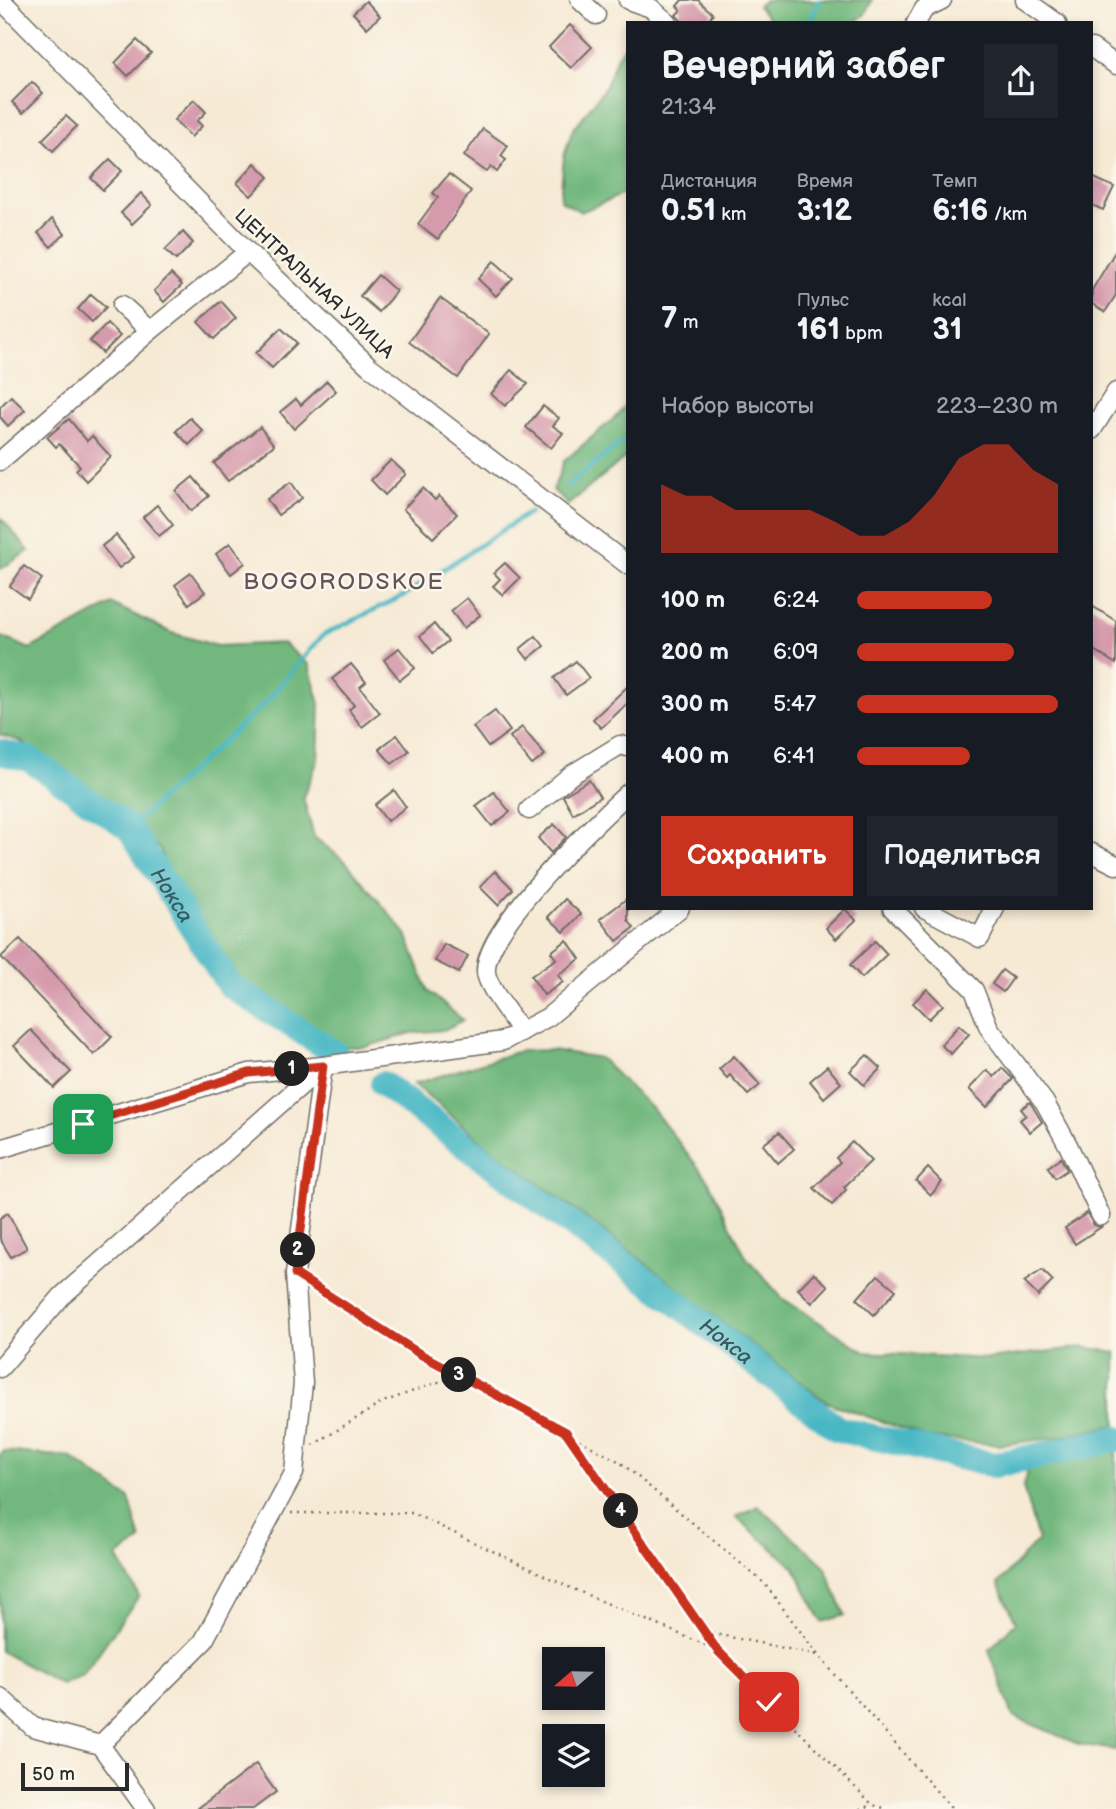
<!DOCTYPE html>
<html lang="ru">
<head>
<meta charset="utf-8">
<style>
	body { margin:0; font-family:"Balsamiq Sans",sans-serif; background:#20242c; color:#f1f3f6; height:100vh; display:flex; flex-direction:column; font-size:26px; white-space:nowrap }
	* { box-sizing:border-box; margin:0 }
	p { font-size:23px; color:#9ea1a6 }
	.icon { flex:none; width:38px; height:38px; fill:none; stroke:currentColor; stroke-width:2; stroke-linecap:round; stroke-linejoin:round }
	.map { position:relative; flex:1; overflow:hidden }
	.panel { position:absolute; left:626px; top:21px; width:467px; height:889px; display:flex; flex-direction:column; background:#171b24; border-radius:0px; box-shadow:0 4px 10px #0003 }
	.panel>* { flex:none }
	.needle { width:46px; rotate:250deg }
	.controls { position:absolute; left:542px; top:1647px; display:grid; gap:14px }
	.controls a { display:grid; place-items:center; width:63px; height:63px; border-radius:0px; background:#171b24; box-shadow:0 4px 10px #0003; font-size:35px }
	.scale { position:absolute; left:21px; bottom:18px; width:108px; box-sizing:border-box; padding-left:7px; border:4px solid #2b2b2b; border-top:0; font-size:19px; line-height:24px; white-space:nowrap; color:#2b2b2b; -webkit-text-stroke:5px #fbf7ec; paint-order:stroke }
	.pin { position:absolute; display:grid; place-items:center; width:60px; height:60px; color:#fff; margin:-30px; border-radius:14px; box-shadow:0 4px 10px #0006 }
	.km { position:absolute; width:35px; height:35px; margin:-18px; border-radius:50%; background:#222; color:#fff; font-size:19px; line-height:35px; text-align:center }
	.round { display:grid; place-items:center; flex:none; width:74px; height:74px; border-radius:0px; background:#20242c }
	.summary { display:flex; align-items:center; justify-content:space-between; height:119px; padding:0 35px }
	h1 { font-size:38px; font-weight:700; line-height:52px }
	.metrics { display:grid; grid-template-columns:repeat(3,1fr); gap:10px; height:119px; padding:7px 35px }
	.metrics div { display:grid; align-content:center }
	.metrics b { font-size:30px; font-weight:700 }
	.metrics small { font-size:19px; font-weight:400 }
	.metrics p { font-size:19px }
	.chart { height:196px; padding:14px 35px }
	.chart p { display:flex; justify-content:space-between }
	.chart svg { width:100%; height:126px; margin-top:7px; fill:#c8321e; opacity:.7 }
	.cta { display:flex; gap:14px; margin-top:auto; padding:14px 35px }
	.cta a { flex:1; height:80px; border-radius:0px; background:#c8321e; color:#fff; font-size:28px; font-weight:700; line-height:80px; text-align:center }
	.cta a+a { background:#20242c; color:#f1f3f6 }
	ul { padding:0 35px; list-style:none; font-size:23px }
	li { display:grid; grid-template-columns:112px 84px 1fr; align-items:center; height:52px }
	li i { height:18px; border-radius:9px; background:#c8321e }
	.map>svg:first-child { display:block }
</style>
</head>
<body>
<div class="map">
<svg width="1116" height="1809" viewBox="0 0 1116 1809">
	<rect width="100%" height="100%" fill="#fbf7ec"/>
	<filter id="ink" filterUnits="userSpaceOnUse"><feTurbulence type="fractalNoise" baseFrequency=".0143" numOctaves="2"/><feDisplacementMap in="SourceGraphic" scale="14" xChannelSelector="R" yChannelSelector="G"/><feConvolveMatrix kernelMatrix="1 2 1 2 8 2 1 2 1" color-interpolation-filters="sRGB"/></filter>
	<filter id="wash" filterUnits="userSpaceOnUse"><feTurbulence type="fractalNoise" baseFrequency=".00686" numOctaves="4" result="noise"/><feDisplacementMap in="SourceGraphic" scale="28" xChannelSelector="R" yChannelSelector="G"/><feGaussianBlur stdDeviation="1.57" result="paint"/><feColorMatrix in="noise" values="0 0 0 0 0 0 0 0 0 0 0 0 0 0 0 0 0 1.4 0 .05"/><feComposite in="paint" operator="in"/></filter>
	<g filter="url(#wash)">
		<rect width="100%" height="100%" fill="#f6ead5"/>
		<g fill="#72b87e" stroke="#4e7254" stroke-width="2">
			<path d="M765 0H872L865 14 854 23H773L758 6Z"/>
			<path d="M628 43V192L581 212 560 200 564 156 572 131 606 86 617 56Z"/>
			<path d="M628 401V455L568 505 553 490 564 461 619 414Z"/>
			<path d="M0 517 29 551 0 569Z"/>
			<path d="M112 604 172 633 218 646 283 643 309 665 320 704 318 760 303 797 314 837 346 862 387 911 406 934 428 991 463 1020 444 1030 411 1033 365 1047H344L241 980 168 874 160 849 20 741 0 735V636L30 649Z"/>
			<path d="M552 1050 600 1058 654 1111 708 1180 746 1257 782 1298 865 1352 988 1359 1084 1347 1116 1352V1425L1067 1436 999 1445 926 1437 826 1402 597 1226 486 1145 414 1084 520 1051Z"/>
			<path d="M1116 1439V1750L1078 1744 1013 1716 989 1650 1016 1622 998 1584 1038 1540 1023 1487 1028 1470Z"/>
			<path d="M3 1451 70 1457 129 1498 141 1540 117 1557 139 1596 83 1675 61 1684 0 1651V1455Z"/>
			<path d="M758 1506 824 1565 845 1615 822 1622 794 1567 736 1517Z"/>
		</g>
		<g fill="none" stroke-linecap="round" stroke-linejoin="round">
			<g stroke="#4ab8c5" stroke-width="4.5">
				<path d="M809 23 819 0"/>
				<path d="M567 486 628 437"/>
				<path d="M129 828 263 705 323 635 403 596 530 512"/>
			</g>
			<g stroke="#4ab8c5" stroke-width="26">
				<path id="s1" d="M0 752 29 759 129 828 229 985 335 1053"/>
				<path id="s2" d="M383 1084 681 1306 838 1429 994 1465 1116 1439"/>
			</g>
		</g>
		<g id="blocks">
			<g fill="#d59aac">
				<path d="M682 0H698L713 14 706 23H683L676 15 681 10 677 6Z"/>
				<path d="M366 1 380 16 367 28 353 13Z"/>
				<path d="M570 25 592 47 571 68 549 47Z"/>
				<path d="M137 40 151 53 128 76 115 63Z"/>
				<path d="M32 82 43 93 23 113 12 102Z"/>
				<path d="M194 100 206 112 197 121 202 126 191 137 174 120Z"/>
				<path d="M66 116 77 126 53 151 42 140Z"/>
				<path d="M483 129 508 146 501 156 506 160 497 172 491 167 487 172 464 156Z"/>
				<path d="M110 159 122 171 103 190 91 178Z"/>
				<path d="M255 163 269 177 251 196 237 183Z"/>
				<path d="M449 174 471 191 438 239 418 224 438 197 433 193Z"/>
				<path d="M1092 177 1114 187 1103 210 1092 205Z"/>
				<path d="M141 193 152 205 132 224 121 213Z"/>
				<path d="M52 219 65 234 51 247 38 233Z"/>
				<path d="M183 232 193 243 176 260 165 250Z"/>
				<path d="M1116 250V295L1105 312 1092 304V290Z"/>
				<path d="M494 261 513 278 496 296 478 279Z"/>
				<path d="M171 274 182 285 164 302 154 291Z"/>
				<path d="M378 275 396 291 379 312 360 296Z"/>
				<path d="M91 294 106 307 92 322 78 309Z"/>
				<path d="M440 298 489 334 458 378 409 342Z"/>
				<path d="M221 301 236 318 214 339 198 322Z"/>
				<path d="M107 323 120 336 103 353 90 341Z"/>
				<path d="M281 328 297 343 272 368 256 353Z"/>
				<path d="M511 370 528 384 505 406 491 394Z"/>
				<path d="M327 381 336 391 294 429 280 412 296 399 301 405Z"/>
				<path d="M11 396 25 410 8 426 0 417V407Z"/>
				<path d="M543 406 559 418 553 426 563 433 551 448 526 427Z"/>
				<path d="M190 418 203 431 189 445 176 431Z"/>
				<path d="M69 419 87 441 92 436 111 457 86 481 76 470 80 466 59 444 56 447 47 437Z"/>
				<path d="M260 427 274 445 228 481 214 463Z"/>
				<path d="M391 460 406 474 385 495 371 480Z"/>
				<path d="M193 477 209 496 191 511 176 491Z"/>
				<path d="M291 482 302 498 278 515 267 499Z"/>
				<path d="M423 488 435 500 439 496 457 514 433 538 403 509Z"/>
				<path d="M157 505 173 525 159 536 143 517Z"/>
				<path d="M116 535 134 557 119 568 102 546Z"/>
				<path d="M230 543 245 563 231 574 216 554Z"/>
				<path d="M505 563 520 578 503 595 493 586 500 579 494 573Z"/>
				<path d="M24 566 42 579 28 599 10 586Z"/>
				<path d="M191 573 205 592 189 604 175 585Z"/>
				<path d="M467 598 480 615 464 628 451 611Z"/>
				<path d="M1092 606 1116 621V664L1092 649Z"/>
				<path d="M434 624 448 641 433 653 420 636Z"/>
				<path d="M536 636 544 646 528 659 520 649Z"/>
				<path d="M399 648 415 668 400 680 384 660Z"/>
				<path d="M576 661 589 678 566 695 554 678Z"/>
				<path d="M351 664 366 682 360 687 380 713 362 727 349 710 354 705 332 679Z"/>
				<path d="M628 686V703L601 728 593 719Z"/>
				<path d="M495 711 510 731 488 747 473 727Z"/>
				<path d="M522 727 545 755 532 765 510 737Z"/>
				<path d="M397 735 409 751 392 764 379 749Z"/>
				<path d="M589 780 600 797 573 814 563 796Z"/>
				<path d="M394 790 406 807 387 821 375 805Z"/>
				<path d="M494 792 510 812 492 826 476 806Z"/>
				<path d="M554 824 566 837 551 853 538 838Z"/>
				<path d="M495 871 513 889 498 905 480 887Z"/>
				<path d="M628 898V920L634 928 617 941 600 919Z"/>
				<path d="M565 899 581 914 564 932 548 917Z"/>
				<path d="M845 909 856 920 836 939 826 928Z"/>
				<path d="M20 939 112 1037 94 1055 1 957Z"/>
				<path d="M567 940 580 959 558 975 563 982 544 995 531 976 556 959 551 952Z"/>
				<path d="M875 941 887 954 862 978 850 965Z"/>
				<path d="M444 944 468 956 459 973 435 961Z"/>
				<path d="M1002 970 1013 978 1003 992 992 984Z"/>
				<path d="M927 989 943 1005 929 1019 913 1003Z"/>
				<path d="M959 1025 969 1034 951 1054 941 1045Z"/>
				<path d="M31 1030 71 1072 54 1088 14 1046Z"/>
				<path d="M867 1055 881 1068 864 1085 850 1071Z"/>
				<path d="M734 1056 760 1085 748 1095 730 1075 727 1078 719 1069Z"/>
				<path d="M827 1066 841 1083 824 1098 810 1081Z"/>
				<path d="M1002 1068 1013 1079 987 1107 969 1089 987 1070 994 1077Z"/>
				<path d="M1030 1102 1042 1122 1030 1132 1020 1120 1026 1115 1021 1109Z"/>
				<path d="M779 1132 794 1149 778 1163 763 1145Z"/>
				<path d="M852 1142 871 1161 844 1187 846 1190 832 1205 814 1188 840 1162 836 1158Z"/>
				<path d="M1061 1158 1067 1170 1055 1178 1048 1167Z"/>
				<path d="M928 1168 942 1182 931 1195 916 1181Z"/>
				<path d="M8 1213 27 1248 11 1257 0 1239V1218Z"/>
				<path d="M1087 1213 1094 1225 1101 1227 1075 1244 1065 1228Z"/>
				<path d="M1042 1270 1053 1281 1038 1296 1024 1282Z"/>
				<path d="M814 1273 828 1286 812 1303 798 1289Z"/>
				<path d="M878 1275 896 1290 874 1315 857 1299Z"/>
				<path d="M256 1764 276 1792 253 1809H197Z"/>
			</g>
		</g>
	</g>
	<g filter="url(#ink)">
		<use href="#blocks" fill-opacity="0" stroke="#726e66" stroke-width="2"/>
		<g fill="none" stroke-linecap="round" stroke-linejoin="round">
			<g stroke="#726e66" stroke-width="21">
				<g id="minor">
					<path d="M1 0 248 252 369 366 628 565"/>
					<path d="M580 0 596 15"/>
					<path d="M628 0 651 8 668 23"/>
					<path d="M1025 0 1057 23"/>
					<path d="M916 23 924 9 942 0"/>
					<path d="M1092 48 1116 65"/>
					<path d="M122 305 150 331"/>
					<path d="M1092 430 1116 392"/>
					<path d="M0 461 150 331 248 252"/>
					<path d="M529 810 571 775 620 745 628 747"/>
					<path d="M1092 853 1116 865"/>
					<path d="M892 908 974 990 989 1028 1045 1103 1068 1145 1101 1216"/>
					<path d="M924 908 980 938 995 908"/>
					<path d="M521 1032C511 1015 493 995 487 977 473 937 599 820 628 793"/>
					<path d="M0 1149 249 1073 323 1066 295 1274 303 1383 294 1473 203 1642 100 1745"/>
					<path d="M0 1368 62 1296 323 1066 503 1041 548 1017 680 908"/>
					<path d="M0 1697 33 1727 100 1745 146 1809"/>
				</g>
			</g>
			<g stroke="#726e66" stroke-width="2.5" stroke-dasharray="2 5" stroke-linecap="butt">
				<path d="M313 1285 420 1354 620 1462 764 1583 818 1655 952 1809"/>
				<path d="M568 1435 717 1650 873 1805 888 1809"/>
				<path d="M313 1445 383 1402 458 1375"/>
				<path d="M291 1513H412L571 1588 717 1650"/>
				<path d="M705 1632 818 1655"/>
				<path d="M860 1809 873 1805"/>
			</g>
			<use href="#minor" stroke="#fff" stroke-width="18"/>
		</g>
	</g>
	<g fill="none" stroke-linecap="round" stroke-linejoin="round" filter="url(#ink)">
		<g stroke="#fff" stroke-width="14">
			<path id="route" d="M83 1124 249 1073 323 1066 295 1274 420 1354 566 1432 717 1650 769 1702"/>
		</g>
		<use href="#route" stroke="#c8321e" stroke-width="9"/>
	</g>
	<g text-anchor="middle" stroke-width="5" stroke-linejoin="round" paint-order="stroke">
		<g font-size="19" fill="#2b2b2b" stroke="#fbf7ec">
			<text transform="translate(315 283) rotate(43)" y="7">ЦЕНТРАЛЬНАЯ УЛИЦА</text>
		</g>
		<g font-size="21" font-style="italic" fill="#365c61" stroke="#fbf7ec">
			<text dy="7" stroke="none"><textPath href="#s1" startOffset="231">Нокса</textPath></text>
			<text dy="7" stroke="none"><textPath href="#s2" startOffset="429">Нокса</textPath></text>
		</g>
		<g font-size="23" letter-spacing="2" fill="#665258" stroke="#fbf7ec">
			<text x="344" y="589">BOGORODSKOE</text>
		</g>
	</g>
</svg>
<div class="controls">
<a><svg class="needle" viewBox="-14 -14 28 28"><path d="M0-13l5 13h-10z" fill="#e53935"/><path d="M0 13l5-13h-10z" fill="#9ea1a6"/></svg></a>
<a><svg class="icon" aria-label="layers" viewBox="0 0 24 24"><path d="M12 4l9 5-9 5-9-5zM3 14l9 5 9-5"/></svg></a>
</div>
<div class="scale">50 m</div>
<div class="pin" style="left:83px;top:1124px;background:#1e9e55"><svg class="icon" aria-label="arrive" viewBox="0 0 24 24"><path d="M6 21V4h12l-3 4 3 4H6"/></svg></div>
<div class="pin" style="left:769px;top:1702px;background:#d93025"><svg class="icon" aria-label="check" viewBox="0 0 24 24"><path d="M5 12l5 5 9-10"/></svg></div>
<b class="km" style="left:292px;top:1069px">1</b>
<b class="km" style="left:298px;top:1250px">2</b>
<b class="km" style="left:459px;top:1375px">3</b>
<b class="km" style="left:621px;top:1511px">4</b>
<section class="panel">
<div class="summary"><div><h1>Вечерний забег</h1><p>21:34</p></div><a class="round"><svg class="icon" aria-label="share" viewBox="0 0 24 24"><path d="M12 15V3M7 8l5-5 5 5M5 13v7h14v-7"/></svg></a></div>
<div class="metrics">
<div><p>Дистанция</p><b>0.51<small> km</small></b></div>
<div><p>Время</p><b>3:12</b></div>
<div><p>Темп</p><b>6:16<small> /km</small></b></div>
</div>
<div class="metrics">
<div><b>7<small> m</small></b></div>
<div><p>Пульс</p><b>161<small> bpm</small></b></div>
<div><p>kcal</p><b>31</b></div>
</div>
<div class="chart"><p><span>Набор высоты</span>223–230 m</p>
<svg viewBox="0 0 160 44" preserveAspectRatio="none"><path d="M0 44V20L10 24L20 24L30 29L40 29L50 29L60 29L70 33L80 38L90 38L100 33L110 24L120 11L130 6L140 6L150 15L160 20V44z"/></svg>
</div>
<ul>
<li><b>100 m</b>6:24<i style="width:67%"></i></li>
<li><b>200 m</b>6:09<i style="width:78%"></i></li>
<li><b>300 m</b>5:47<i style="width:100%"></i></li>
<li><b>400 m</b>6:41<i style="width:56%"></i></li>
</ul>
<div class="cta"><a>Сохранить</a><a>Поделиться</a></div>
</section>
</div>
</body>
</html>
